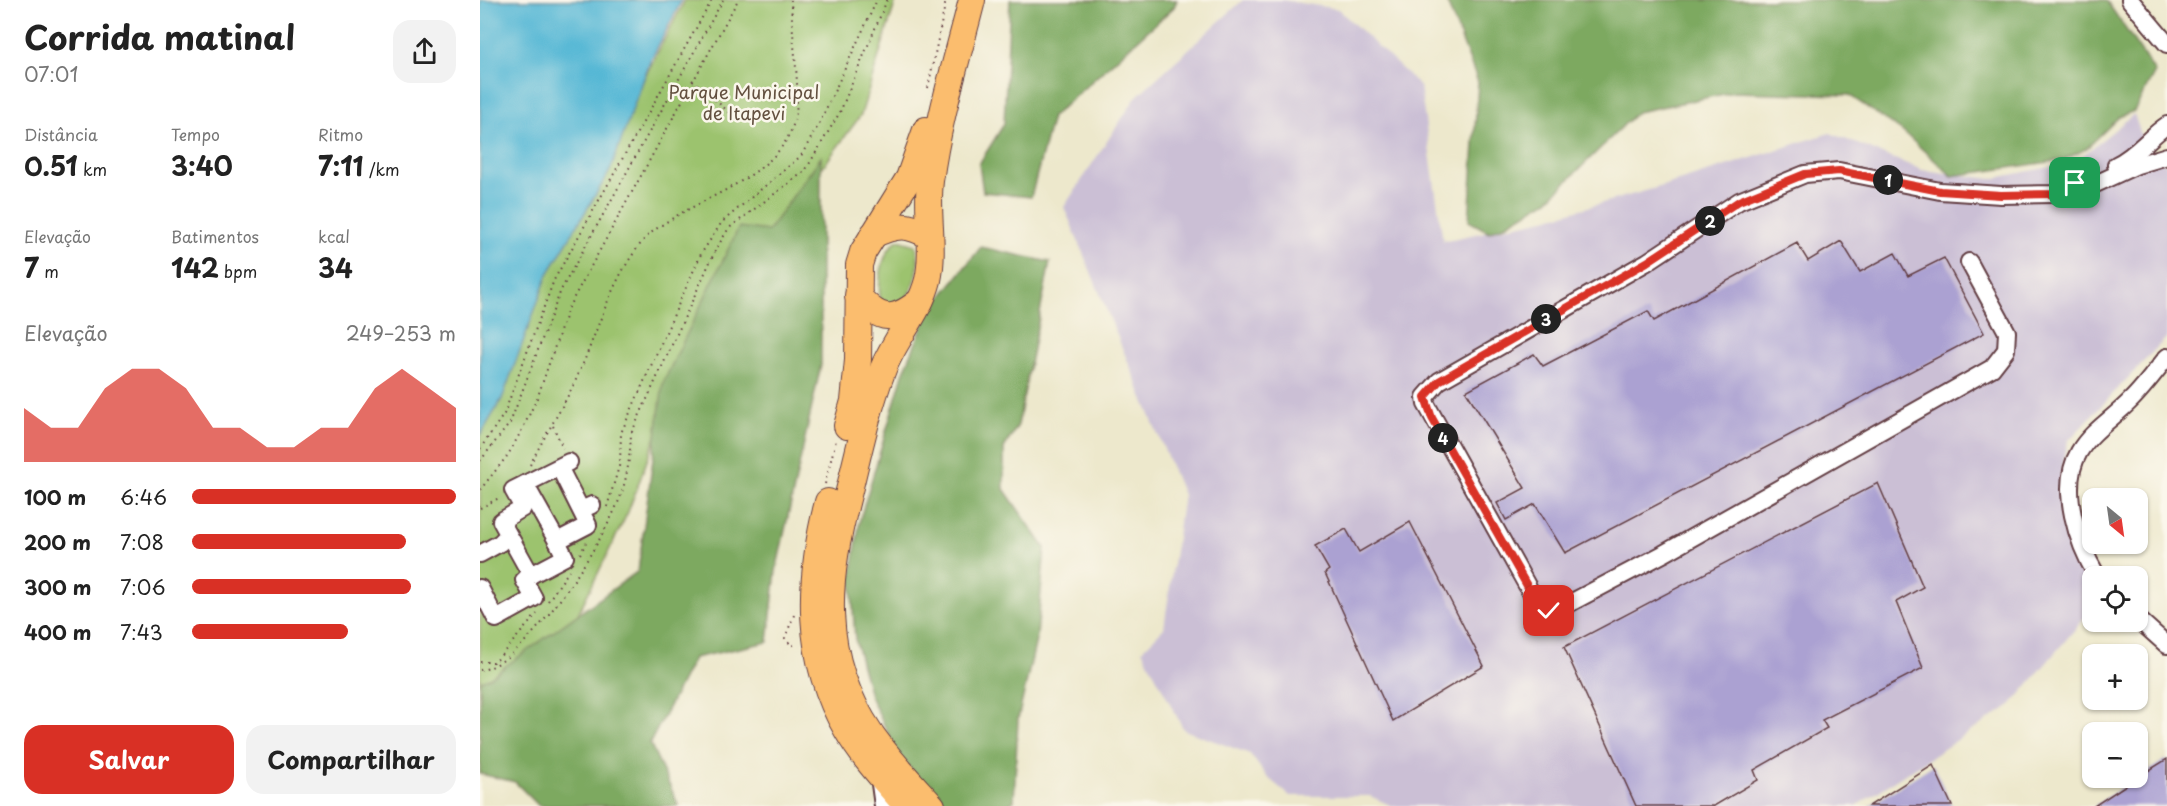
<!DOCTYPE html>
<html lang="pt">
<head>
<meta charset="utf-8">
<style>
	body { margin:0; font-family:"Playpen Sans",sans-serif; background:#f2f2f2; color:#222; height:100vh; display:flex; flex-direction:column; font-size:22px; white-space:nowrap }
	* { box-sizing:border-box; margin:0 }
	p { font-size:20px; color:#767676 }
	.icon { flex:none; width:33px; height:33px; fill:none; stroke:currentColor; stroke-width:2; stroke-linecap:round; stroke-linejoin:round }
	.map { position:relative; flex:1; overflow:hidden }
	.side { display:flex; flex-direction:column; background:#fff; width:480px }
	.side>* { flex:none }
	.needle { width:39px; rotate:151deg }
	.buttons { position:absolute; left:1602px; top:488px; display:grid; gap:12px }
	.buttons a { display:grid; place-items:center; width:66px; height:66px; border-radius:12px; background:#fff; box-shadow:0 2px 4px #0004; font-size:30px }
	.pin { position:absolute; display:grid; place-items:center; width:51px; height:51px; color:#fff; margin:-26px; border-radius:12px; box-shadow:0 3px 9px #0006 }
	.km { position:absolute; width:30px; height:30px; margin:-15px; border-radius:50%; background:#222; color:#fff; font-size:16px; line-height:30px; text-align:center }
	.round { display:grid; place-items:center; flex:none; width:63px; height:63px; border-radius:18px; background:#f2f2f2 }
	.summary { display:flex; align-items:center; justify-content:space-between; height:102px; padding:0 24px }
	h1 { font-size:33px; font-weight:700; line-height:45px }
	.figures { display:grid; grid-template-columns:repeat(3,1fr); gap:9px; height:102px; padding:6px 24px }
	.figures div { display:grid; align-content:center }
	.figures b { font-size:26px; font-weight:700 }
	.figures small { font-size:16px; font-weight:400 }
	.figures p { font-size:16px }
	.chart { height:168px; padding:12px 24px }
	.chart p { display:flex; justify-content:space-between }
	.chart svg { width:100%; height:108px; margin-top:6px; fill:#d93025; opacity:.7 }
	.button { display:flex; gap:12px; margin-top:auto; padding:12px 24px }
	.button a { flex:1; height:69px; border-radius:18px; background:#d93025; color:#fff; font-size:24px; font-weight:700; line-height:69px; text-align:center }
	.button a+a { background:#f2f2f2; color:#222 }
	ul { padding:0 24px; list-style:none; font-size:20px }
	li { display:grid; grid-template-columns:96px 72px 1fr; align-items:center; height:45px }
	li i { height:15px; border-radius:8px; background:#d93025 }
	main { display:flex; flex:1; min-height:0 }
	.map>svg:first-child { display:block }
</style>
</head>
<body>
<main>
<section class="side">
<div class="summary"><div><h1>Corrida matinal</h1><p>07:01</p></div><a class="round"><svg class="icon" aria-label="share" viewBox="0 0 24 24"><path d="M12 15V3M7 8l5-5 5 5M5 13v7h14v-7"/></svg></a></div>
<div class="figures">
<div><p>Distância</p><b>0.51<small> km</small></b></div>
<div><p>Tempo</p><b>3:40</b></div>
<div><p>Ritmo</p><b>7:11<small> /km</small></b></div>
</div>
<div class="figures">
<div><p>Elevação</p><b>7<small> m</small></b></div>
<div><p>Batimentos</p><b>142<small> bpm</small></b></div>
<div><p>kcal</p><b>34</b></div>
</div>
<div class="chart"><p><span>Elevação</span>249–253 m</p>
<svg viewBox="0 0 160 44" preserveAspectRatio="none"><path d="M0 44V22L10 30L20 30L30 14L40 6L50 6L60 14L70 30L80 30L90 38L100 38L110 30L120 30L130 14L140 6L150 14L160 22V44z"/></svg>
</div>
<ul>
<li><b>100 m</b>6:46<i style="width:100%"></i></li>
<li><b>200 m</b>7:08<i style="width:81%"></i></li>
<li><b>300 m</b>7:06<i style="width:83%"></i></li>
<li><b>400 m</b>7:43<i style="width:59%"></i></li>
</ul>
<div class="button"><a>Salvar</a><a>Compartilhar</a></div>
</section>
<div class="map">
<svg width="1687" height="806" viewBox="0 0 1687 806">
	<rect width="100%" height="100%" fill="#fbf7ec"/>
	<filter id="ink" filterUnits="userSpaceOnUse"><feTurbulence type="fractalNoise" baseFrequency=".0167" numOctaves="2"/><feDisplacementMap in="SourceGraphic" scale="12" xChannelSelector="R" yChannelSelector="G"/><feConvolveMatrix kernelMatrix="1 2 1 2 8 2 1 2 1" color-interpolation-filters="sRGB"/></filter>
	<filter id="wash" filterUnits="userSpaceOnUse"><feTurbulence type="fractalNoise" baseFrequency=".008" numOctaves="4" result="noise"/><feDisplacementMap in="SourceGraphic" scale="24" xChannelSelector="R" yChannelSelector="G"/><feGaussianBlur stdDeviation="1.35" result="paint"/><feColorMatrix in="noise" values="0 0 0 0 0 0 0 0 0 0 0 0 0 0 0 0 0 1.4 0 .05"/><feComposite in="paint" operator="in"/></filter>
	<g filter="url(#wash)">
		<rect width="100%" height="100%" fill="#ede8cc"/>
		<path fill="#cbbfd5" d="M763 0H803L858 9 940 86 963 241 1065 219 1176 188 1350 133 1442 170 1511 179 1595 162 1654 114 1667 152 1687 165V337L1588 441 1581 473 1580 506 1612 602V609L1531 705 1376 806H912L890 796H810L787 777 770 754 704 730 662 650 684 628 703 495 584 207 656 97Z"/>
		<g fill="#9cc36e" stroke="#73714c" stroke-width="1.5">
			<path d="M205 0H416L381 115 208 350 148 512 65 681 0 694V419L27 340Z"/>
			<path d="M418 240 436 245C442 268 435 291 418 307L402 305C396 287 401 251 418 240Z"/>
		</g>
		<g fill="#7da961" stroke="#646446" stroke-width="1.5">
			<path d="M530 0H697L694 7 572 117 551 197 503 192 499 164 524 124Z"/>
			<path d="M966 0H1626L1675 72 1654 111 1639 117 1606 149 1583 160 1472 176 1423 132 1369 95 1254 92 1157 112 1068 200 1022 227 1009 232 989 221 998 82Z"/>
			<path d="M341 157V365L296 571 288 642 214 658 170 743 199 806H59L35 782 0 774V681L9 678 158 571 183 383 259 227 288 231Z"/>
			<path d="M501 247 570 262 538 425 524 448V489L565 548 557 636 538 719 534 801 526 806H460L418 754 390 696 375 639 371 578 380 519 423 374 448 313Z"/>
		</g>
		<path fill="#57b8d5" stroke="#506c80" stroke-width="1.5" d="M0 0H202L170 62 130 171 68 274 22 399 0 436Z"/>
		<g id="blocks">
			<g fill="#aba1d2">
				<path d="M1361 241 1380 272 1415 253 1428 276 1464 258 1504 333 1085 553 1055 504 1026 520 1017 503 1045 488 986 391 1054 354 1063 366 1168 311 1174 321 1317 243 1328 261Z"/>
				<path d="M1398 483 1443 587 1416 602 1443 668 1342 720 1347 728 1274 770 1278 780 1234 806H1156L1084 647Z"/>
				<path d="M930 522 1004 666 913 721 845 573 849 570 835 546 866 529 879 552Z"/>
				<path d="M1687 759V806H1614L1655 779Z"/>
				<path d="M1453 765 1472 806H1389Z"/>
			</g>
		</g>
	</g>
	<g filter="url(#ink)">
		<use href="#blocks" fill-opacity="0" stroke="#623d43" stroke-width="1.5"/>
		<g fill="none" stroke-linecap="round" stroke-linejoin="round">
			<g stroke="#623d43" stroke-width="20">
				<g id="minor">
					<path d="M1650 0 1687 44"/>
					<path d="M1636 165C1657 155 1669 137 1687 125"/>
					<path d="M1489 262 1527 332 1526 350 1512 368 1183 554 1077 610 1069 611 1054 598 946 404 945 397 959 381 1167 262 1259 201 1325 174 1359 171 1460 191 1521 195 1573 194 1609 187 1657 165 1687 156"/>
					<path d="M89 462 33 490 43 508 21 521 51 575 85 557 77 541 108 525 79 467 101 510 112 505"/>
					<path d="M45 484 77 541"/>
					<path d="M0 554 20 543 28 535"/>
					<path d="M1617 576C1598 544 1578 488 1599 452 1611 431 1635 417 1651 400 1664 387 1675 372 1687 357"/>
					<path d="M0 588 16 619 54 598 44 580 51 575"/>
					<path d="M1658 619 1687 645"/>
					<path d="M399 777 403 806"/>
				</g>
			</g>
			<g stroke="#623d43" stroke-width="28">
				<g id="highway">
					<path d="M393 235C416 224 427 223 450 236"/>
					<path d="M378 296C400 322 414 322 440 301"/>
					<path d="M367 426 374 401 378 360 379 265 383 252 429 178 446 130"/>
					<path d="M348 502C328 580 325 658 367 730 383 758 406 782 427 806"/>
					<path d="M452 806C431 783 409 760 391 734 337 654 346 579 369 491 379 450 388 408 403 369 415 338 440 312 448 280 455 248 446 214 450 181 458 120 477 60 492 0"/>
				</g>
			</g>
			<g stroke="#623d43" stroke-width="2" stroke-dasharray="1.5 4.5" stroke-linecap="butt">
				<path d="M212 80 256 118"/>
				<path d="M448 88 466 0"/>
				<path d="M73 426 83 448"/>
				<path d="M0 449 24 414 74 280 232 0"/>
				<path d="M0 461 30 423 81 290 243 0"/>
				<path d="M50 465C65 434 85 405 99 373 119 328 130 282 162 242 174 226 211 208 230 198 344 142 315 108 311 0"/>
				<path d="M345 484 356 440"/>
				<path d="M0 490 28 455 44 426 58 396 88 308 258 0"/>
				<path d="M127 507 140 463 141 433 221 254 242 222 321 156 339 124 397 0"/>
				<path d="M0 508 21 497"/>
				<path d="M100 554 106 543"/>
				<path d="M68 601 89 571"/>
				<path d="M314 615 305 638 312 646 317 642"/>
				<path d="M0 662H15L57 614"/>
				<path d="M0 670C45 667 129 534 142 492 148 473 150 454 151 434L236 249 249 228 325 171 360 112 407 0"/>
			</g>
			<use href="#minor" stroke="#fff" stroke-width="16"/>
			<use href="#highway" stroke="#fbbd6e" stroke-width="26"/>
		</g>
	</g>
	<g fill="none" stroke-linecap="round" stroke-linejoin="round" filter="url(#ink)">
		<g stroke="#fff" stroke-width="12">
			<path id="route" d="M1069 611 1054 598 952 418 945 397 959 381 1167 262 1259 201 1325 174 1359 171 1460 191 1521 195 1573 194 1595 183"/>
		</g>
		<use href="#route" stroke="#d93025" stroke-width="8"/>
	</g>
	<g text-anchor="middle" stroke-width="5" stroke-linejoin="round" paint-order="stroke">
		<g font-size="18" fill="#63503f" stroke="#fbf7ec">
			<text x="264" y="99">Parque Municipal<tspan x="264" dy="21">de Itapevi</tspan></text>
		</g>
	</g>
</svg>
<div class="buttons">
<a><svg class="needle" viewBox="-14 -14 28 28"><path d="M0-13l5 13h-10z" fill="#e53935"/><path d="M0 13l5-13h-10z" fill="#767676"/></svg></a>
<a><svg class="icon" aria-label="locate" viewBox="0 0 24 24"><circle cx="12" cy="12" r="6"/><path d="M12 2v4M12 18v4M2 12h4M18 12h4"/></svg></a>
<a>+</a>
<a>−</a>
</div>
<div class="pin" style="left:1595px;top:183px;background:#1e9e55"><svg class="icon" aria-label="arrive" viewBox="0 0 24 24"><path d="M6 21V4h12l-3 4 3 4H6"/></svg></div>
<div class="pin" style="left:1069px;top:611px;background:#d93025"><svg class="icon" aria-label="check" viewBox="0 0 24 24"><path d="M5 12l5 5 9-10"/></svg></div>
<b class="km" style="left:1408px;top:180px">1</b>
<b class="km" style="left:1230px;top:221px">2</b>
<b class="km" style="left:1066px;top:319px">3</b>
<b class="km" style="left:963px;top:438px">4</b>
</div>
</main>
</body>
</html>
